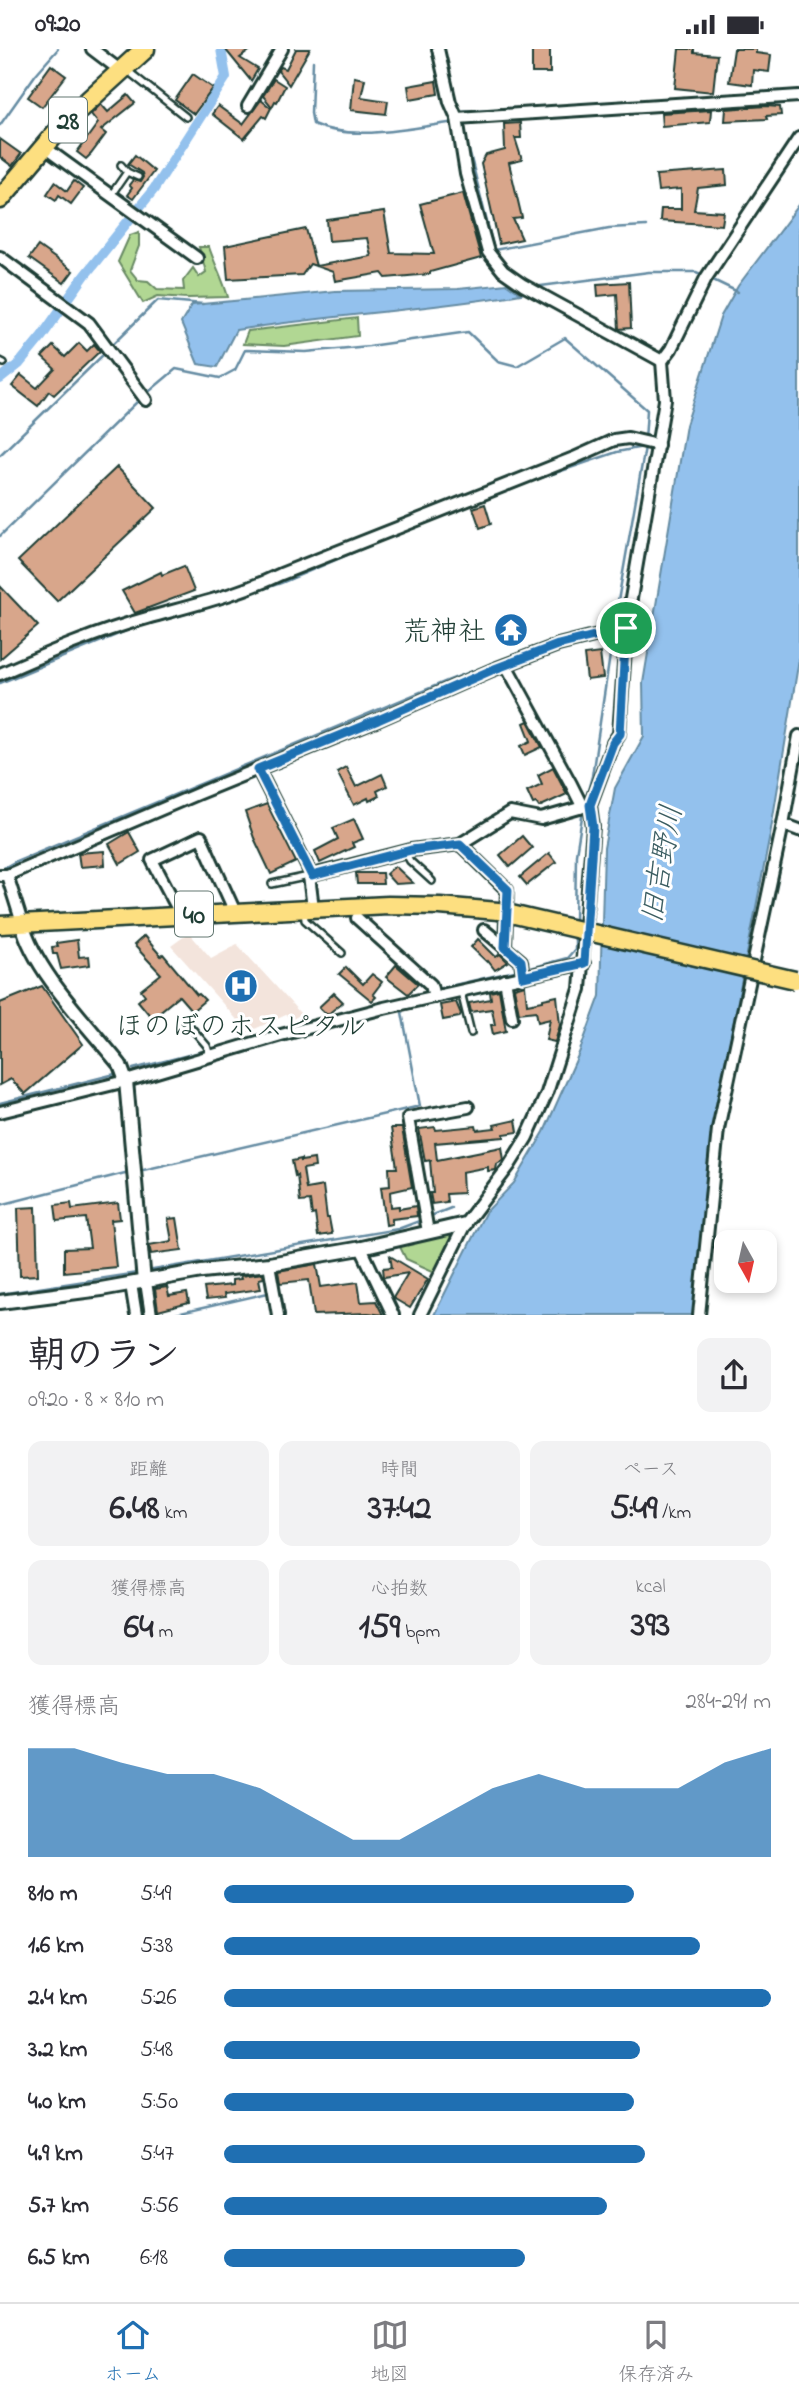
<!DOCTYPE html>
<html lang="ja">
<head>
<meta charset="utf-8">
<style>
	body { margin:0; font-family:"Indie Flower","Klee One",sans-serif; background:#f2f2f3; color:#2b2b33; height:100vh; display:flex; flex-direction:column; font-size:26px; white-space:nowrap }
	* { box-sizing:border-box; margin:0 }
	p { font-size:23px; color:#7c7c81 }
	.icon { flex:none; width:38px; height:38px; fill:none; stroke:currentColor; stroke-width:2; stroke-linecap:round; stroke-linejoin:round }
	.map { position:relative; height:1266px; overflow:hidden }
	.sheet { display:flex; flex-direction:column; background:#fff; flex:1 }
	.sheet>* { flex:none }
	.needle { width:46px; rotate:172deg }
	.buttons { position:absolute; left:714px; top:1181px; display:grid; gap:14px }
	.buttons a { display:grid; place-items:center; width:63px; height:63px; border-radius:14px; background:#fff; box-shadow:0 4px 10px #0003; font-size:35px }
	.pin { position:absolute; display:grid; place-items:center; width:60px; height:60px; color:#fff; margin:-30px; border:4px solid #fff; border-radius:50%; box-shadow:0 2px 7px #0007 }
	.round { display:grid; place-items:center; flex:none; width:74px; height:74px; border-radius:14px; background:#f2f2f3 }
	.overview { display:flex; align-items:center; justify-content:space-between; height:119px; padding:0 28px }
	h1 { font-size:38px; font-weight:700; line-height:52px }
	.metrics { display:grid; grid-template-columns:repeat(3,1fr); gap:10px; height:119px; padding:7px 28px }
	.metrics div { display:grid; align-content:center; border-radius:14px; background:#f2f2f3; text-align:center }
	.metrics b { font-size:35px; font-weight:700 }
	.metrics small { font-size:19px; font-weight:400 }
	.metrics p { font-size:19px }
	.chart { height:196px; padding:14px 28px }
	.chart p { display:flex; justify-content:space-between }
	.chart svg { width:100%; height:126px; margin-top:7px; fill:#1f6fb2; opacity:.7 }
	ul { padding:0 28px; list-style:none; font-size:23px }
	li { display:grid; grid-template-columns:112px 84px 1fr; align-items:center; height:52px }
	li i { height:18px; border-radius:9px; background:#1f6fb2 }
	.status { display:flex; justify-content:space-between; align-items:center; height:49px; padding:0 35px; background:#fff; direction:ltr }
	.status svg { height:19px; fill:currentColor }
	.tabs { display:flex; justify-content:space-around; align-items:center; height:98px; border-top:2px solid #e1e1e2; background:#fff; font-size:19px; color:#7c7c81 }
	.tabs a { display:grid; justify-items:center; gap:4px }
	.tabs .on { color:#1f6fb2 }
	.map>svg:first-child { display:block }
</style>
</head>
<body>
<div class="status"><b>09:20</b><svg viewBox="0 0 49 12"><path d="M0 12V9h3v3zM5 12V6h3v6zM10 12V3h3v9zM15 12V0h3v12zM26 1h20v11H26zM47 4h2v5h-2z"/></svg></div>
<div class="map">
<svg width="799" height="1266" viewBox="0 0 799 1266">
	<rect width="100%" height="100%" fill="#fff"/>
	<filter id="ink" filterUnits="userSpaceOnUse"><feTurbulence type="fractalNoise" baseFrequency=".0143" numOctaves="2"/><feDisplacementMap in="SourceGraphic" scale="14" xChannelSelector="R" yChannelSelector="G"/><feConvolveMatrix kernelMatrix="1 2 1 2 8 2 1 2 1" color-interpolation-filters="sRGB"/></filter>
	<g filter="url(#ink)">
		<path fill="#f3e4dc" d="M189 884 211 909 237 895 301 965 291 971 286 966 248 983 171 897Z"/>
		<g fill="#b1d793" stroke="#688a64" stroke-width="2">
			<path d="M139 183V197L130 221 138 231 148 232 157 240 184 241 183 232 193 219 199 228 206 223 199 198H209C215 216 223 230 228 248L188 249 158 247 143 254 118 213 130 186Z"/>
			<path d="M357 269 358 287 284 297 243 295 248 282Z"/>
			<path d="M453 1183 455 1185 437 1224 406 1210 399 1196Z"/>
		</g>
		<g fill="#93c1ed" stroke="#658ca3" stroke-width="2">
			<path d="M799 156V610L770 786 709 1101 693 1266H434L485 1164 514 1134 544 1083 579 1004 600 947 604 799 615 739 644 687 643 634 686 376 721 267 738 237Z"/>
			<path d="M507 235 521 245C426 261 331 266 236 281L217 318 198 315 181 274 192 256 335 242 458 240Z"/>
		</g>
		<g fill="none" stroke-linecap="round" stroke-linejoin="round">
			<g stroke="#658ca3" stroke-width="2.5">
				<path d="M313 12 311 64 313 75C352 93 413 79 455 73"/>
				<path d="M447 17 457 58"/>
				<path d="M458 62 555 57"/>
				<path d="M0 76 36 25 58 0"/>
				<path d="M465 85 494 201 609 179 646 177"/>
				<path d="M709 229 738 243"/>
				<path d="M533 238 649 223H696L703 226"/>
				<path d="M110 298 158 251 203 255"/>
				<path d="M145 346 176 320 220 329 235 321 245 301 306 303 369 297 468 283 498 312 517 317 565 289 647 361 645 391"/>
				<path d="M0 406 106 303"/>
				<path d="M523 435 617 403 643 398"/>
				<path d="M0 487 140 350"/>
				<path d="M564 589 614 575 645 398"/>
				<path d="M0 634 133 579 200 561 281 534 406 481"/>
				<path d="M585 752 592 727 613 586"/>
				<path d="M0 821 16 812 447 632 529 600 554 592"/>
				<path d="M575 874 576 805 583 762"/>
				<path d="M526 920 567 909 575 900V887"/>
				<path d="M437 940 519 921"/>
				<path d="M403 949 431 942"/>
				<path d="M133 1020 228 996"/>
				<path d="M0 1054 119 1024"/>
				<path d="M139 1122 420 1057 401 958"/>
				<path d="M0 1156 129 1123"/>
				<path d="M428 1168 451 1159"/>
				<path d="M147 1222 398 1180 422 1171"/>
				<path d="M0 1245 137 1224"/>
				<path d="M144 1255 146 1266"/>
				<path d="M172 1266 268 1244"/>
			</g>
			<path stroke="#93c1ed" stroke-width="10" d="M0 330 19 315 42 287 85 226 154 140 226 28 221 0"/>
		</g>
		<g fill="#d8a68b" stroke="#1f3d34" stroke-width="2">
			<path d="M225 0H252L240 9 258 20 251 32Z"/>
			<path d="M296 0H310L289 36 278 22 281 18 286 20Z"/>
			<rect x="532" y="0" width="18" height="24"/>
			<path d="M679 0H694V4L717 6 713 43 675 39Z"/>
			<path d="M734 0H756V4L771 6 769 23 753 21 752 36 729 33Z"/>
			<path d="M51 16 66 27 42 58 28 48Z"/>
			<path d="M193 25 213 39 194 65 175 51Z"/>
			<path d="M354 28 365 30 361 48 388 52 386 65 351 61Z"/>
			<path d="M274 30 285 37 277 53 275 52 272 58 263 47Z"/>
			<path d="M436 32 438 45 410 50 408 37Z"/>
			<path d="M128 46 135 54 101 81 106 85 91 105 86 110 77 103 98 74 91 65 101 55 108 63Z"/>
			<path d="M261 51 271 59 266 69 263 67 244 90 212 65 218 57 243 75Z"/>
			<path d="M766 57 780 58 781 66 766 67 767 70 725 72 726 60Z"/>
			<path d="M711 61 710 73 662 77 661 64Z"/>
			<path d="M520 74 521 89H515L522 111 509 114 522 169 513 170 522 190 499 195 481 115 486 106 505 101 504 75Z"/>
			<path d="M0 90 21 105 12 117 0 108Z"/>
			<path d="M135 106 154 122 133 150 127 146 132 139 129 136 133 131 140 133 143 128 142 124 128 115Z"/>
			<path d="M726 121 727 136 698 139 694 161 724 163 722 176 660 172 661 160H681V140L658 142 656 126Z"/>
			<path d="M74 132 83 139 71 155 59 146 56 151 47 145 55 133 67 142Z"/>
			<path d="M463 144 481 209 430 223V225L386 229 382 224 335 232 333 223 310 215 302 226 228 230 225 197 306 180 316 217 371 207 367 189 329 192 327 171 384 163 391 204 434 205 420 155Z"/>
			<path d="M38 197 73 222 64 234 29 209Z"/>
			<path d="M629 233 631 279 619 280 617 245 598 247 597 235Z"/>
			<path d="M79 294 87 302 94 295 100 302 54 346 49 342 38 357 12 337 21 326 37 339 55 320 42 308 53 297 65 308Z"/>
			<path d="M117 418 156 459 57 552 18 512Z"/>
			<path d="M485 455 491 475 480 479 473 459Z"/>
			<path d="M184 517 194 542 135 564 122 542 161 523 162 526Z"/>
			<path d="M0 537 38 577 0 610Z"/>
			<path d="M600 604 603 629 587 631 584 606Z"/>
			<path d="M528 672 542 698 525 706 521 697 531 692 524 674Z"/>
			<path d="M346 718 356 738 382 725 387 737 377 742 379 747 369 752 368 749 354 756 337 723Z"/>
			<path d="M553 718 567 745 539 758 536 754 533 755 527 742 542 735 538 726Z"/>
			<path d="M267 755 296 813 271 825 254 789 245 763Z"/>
			<path d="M354 770 363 790 352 794 354 798 320 814 315 802 338 790 333 779Z"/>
			<path d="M129 783 140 803 120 815 109 795Z"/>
			<path d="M522 787 532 799 510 818 500 806Z"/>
			<path d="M104 802 105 816 80 818 78 804Z"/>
			<path d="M549 804 556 813 527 836 520 828Z"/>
			<path d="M395 817 413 834 395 835 386 825Z"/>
			<path d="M356 824H382L383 835H357Z"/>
			<path d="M144 887 161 907 163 905 197 946 199 945 205 951 192 962 179 947 152 969 138 952 145 946 141 941 161 925 134 896Z"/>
			<path d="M478 890 496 908 500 905 508 913 495 921 488 912 487 913 471 898Z"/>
			<path d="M77 891 79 908 89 907 90 916 61 920 57 905H53L52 898 57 897 56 894Z"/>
			<path d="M396 916 418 935 408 945 386 928Z"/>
			<path d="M346 918 363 935 372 925 382 933 373 945 376 948 372 952 339 925Z"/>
			<path d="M525 936 527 955 543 952V950L557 947 560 976 555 993 546 991 550 970 538 973 536 962 519 964 514 939Z"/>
			<path d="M42 937 83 995 25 1045 11 1030 0 1036V954Z"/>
			<path d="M499 941 506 982 493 985 491 976H495L492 960 471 963 469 954 491 950 490 943Z"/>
			<path d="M334 944 343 953 327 966 319 958Z"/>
			<path d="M456 953 461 965 459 968 443 971 440 956Z"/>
			<path d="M516 1071 518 1083 504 1085V1088L435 1094 437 1111 502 1098 504 1111 497 1115 496 1121 488 1122V1118L462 1123 463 1144 446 1145 447 1153 432 1155 430 1144H433L430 1112 432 1111 425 1112 419 1080 435 1078 436 1081 476 1077 477 1081 495 1079 494 1076Z"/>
			<path d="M391 1079H402L412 1138 390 1143 391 1158 399 1157V1160L416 1157 417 1167 392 1170V1175L386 1176 381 1138 390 1137 389 1119H397Z"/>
			<path d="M301 1110V1112L314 1110 315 1118 303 1120 306 1140 323 1137 327 1169H329L332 1185 318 1187 315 1165 312 1166 310 1152 300 1153 297 1126 295 1127 292 1112Z"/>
			<path d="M71 1154 72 1160 118 1154 120 1170 111 1171 116 1218 64 1223V1200L90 1199 86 1169 57 1172 55 1156Z"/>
			<path d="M36 1158 38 1226 20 1227 18 1159Z"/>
			<path d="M177 1169 182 1201 151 1205 149 1196 172 1192 168 1170Z"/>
			<path d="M390 1207 428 1230 410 1259 393 1249 408 1224 384 1228 383 1219 392 1218Z"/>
			<path d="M317 1215 321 1238 358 1233 361 1253 376 1252 383 1266 368 1264 314 1266 309 1231 280 1234 278 1222Z"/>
			<path d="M263 1224 264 1229 259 1230 261 1240 224 1245 225 1249 206 1251 204 1239 232 1236V1231L241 1230 240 1227Z"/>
			<path d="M167 1238 169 1247 187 1244 189 1254 158 1262 155 1240Z"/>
		</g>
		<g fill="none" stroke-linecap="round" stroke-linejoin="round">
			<g stroke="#1f3d34" stroke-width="10">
				<g id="service">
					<path d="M128 22 186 68"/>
					<path d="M121 116 127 123 138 128"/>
					<path d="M111 146 127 123"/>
					<path d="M0 312 4 314"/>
					<path d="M405 803 410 812 432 832"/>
					<path d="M272 835 309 827"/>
					<path d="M304 861 305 871 342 904"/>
					<path d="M461 943 471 984"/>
					<path d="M184 970 207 997 210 1007"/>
				</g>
			</g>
			<g stroke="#1f3d34" stroke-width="16">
				<g id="minor">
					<path d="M92 0 121 22"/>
					<path d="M438 0 450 53 457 69 466 125 488 203 503 222 523 236 662 312"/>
					<path d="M248 57 282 0"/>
					<path d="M457 69 799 47"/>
					<path d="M44 98 197 209"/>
					<path d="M0 208 89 274 146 351"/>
					<path d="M506 616 571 735 581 755 580 759"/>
					<path d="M0 625C48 604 96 583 147 569 193 556 238 546 281 525L574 409 614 391 628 389 658 396"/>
					<path d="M258 720 312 827"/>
					<path d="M783 775 799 781"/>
					<path d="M460 795 507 841 505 898"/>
					<path d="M0 826H7L197 745 378 671 492 621 558 596 626 579"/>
					<path d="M7 826 22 874"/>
					<path d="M313 859 309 827 411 801 460 795 510 764 541 770 590 756"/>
					<path d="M181 866 152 811 201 788 235 863"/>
					<path d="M357 869 431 936 434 948"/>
					<path d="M484 881 521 912 523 928"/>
					<path d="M505 931 512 969"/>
					<path d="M0 1063 126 1032 281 986 384 959 584 914"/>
					<path d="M428 1183 408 1069 468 1058"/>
					<path d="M361 1199 393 1266"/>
					<path d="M269 1215 278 1266"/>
					<path d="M146 1233 151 1266"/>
					<path d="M131 1235 136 1266"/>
					<path d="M420 1266 465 1175 509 1117 527 1088 547 1044 580 940 593 778 590 756 613 694 619 685 627 573 665 351 662 312 671 300 706 229 799 89"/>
					<path d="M699 1266 718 1080 783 775 799 687"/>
				</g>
			</g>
			<g stroke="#1f3d34" stroke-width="18">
				<g id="tertiary">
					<path d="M22 874C34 922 88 976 120 1016L126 1032 144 1233"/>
					<path d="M0 1253 101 1240 202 1222 269 1215 361 1199 465 1175"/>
				</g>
			</g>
			<g stroke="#1f3d34" stroke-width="21">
				<path id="primary" d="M0 876 388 856 440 857 498 862"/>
			</g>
			<g stroke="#1f3d34" stroke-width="23">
				<path id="trunk" d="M0 150 66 72 145 0"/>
			</g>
			<use href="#service" stroke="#fff" stroke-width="5"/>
			<use href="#minor" stroke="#fff" stroke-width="10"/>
			<use href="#tertiary" stroke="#fff" stroke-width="12"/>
			<use href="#primary" stroke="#fddf80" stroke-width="16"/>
			<use href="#trunk" stroke="#fddf80" stroke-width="18"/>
			<g stroke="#1f3d34" stroke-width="21" stroke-linecap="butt">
				<path id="primary-bridge" d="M498 862 795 931"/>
			</g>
			<use href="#primary-bridge" stroke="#fddf80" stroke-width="16"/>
		</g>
	</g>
	<g fill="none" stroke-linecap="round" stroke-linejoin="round" filter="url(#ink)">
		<g stroke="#fff" stroke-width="14">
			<path id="route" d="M626 579 620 685 613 694 590 756 593 778 584 914 523 928 521 912 505 898 508 841 460 795 411 801 312 827 258 720 378 671 492 621 558 596Z"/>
		</g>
		<use href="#route" stroke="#1f6fb2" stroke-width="9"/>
	</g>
	<defs>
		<g id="temple-disc" transform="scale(1.75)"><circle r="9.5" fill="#1f6fb2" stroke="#fff"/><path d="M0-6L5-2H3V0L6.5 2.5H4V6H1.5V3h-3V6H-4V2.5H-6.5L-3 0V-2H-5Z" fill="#fff"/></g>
		<g id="hospital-disc" transform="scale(1.75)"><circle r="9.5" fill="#1f6fb2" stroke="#fff"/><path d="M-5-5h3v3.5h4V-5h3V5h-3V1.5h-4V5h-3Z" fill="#fff"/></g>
	</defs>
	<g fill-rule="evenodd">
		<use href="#temple-disc" x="511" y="581"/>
		<use href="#hospital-disc" x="241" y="937"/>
	</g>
	<g text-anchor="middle" stroke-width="6" stroke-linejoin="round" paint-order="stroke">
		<g fill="#fff" stroke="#627771" stroke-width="2">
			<rect x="49" y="48.5" width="38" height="45" rx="5"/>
			<rect x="175" y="842.5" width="38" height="45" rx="5"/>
		</g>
		<g font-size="26" font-weight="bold" fill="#1f3d34">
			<text x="68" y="80">28</text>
			<text x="194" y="874">40</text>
		</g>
		<g font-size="28" fill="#1f3d34" stroke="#fff" text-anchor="end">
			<text x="486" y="591">荒神社</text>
			<text x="241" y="986" text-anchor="middle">ほのぼのホスピタル</text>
		</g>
		<g font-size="30" font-style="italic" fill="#3c5e62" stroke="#fff">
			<text transform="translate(661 815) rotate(-80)" y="10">旧吉野川</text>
		</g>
	</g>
</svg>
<div class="buttons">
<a><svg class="needle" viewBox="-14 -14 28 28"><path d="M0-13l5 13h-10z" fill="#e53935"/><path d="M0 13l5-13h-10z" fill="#7c7c81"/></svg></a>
</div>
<div class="pin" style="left:626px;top:579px;background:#1e9e55"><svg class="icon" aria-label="arrive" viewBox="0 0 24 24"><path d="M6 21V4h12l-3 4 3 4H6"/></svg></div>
</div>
<section class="sheet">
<div class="overview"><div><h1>朝のラン</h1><p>09:20 · 8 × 810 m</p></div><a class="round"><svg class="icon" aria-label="share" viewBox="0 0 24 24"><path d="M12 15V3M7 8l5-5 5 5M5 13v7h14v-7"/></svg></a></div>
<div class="metrics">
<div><p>距離</p><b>6.48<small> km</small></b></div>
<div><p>時間</p><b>37:42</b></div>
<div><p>ペース</p><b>5:49<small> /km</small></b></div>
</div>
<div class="metrics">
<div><p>獲得標高</p><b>64<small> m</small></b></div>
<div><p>心拍数</p><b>159<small> bpm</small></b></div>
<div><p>kcal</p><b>393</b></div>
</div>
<div class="chart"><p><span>獲得標高</span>284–291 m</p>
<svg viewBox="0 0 160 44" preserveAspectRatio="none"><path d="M0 44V6L10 6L20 11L30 15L40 15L50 20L60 29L70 38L80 38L90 29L100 20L110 15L120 20L130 20L140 20L150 11L160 6V44z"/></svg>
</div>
<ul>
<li><b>810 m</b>5:49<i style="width:75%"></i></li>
<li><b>1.6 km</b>5:38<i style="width:87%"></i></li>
<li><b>2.4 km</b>5:26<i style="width:100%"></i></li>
<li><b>3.2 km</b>5:48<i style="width:76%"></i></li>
<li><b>4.0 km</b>5:50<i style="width:75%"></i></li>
<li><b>4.9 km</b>5:47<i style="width:77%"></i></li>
<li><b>5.7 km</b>5:56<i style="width:70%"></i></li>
<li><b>6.5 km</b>6:18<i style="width:55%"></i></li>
</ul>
</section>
<nav class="tabs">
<a class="on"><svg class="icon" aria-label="home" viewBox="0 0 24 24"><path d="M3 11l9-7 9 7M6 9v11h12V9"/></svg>ホーム</a>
<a><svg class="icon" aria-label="map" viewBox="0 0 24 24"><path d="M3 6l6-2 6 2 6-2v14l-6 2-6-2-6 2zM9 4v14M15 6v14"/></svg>地図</a>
<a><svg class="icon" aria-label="saved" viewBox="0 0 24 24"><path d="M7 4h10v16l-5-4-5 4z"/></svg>保存済み</a>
</nav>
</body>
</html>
